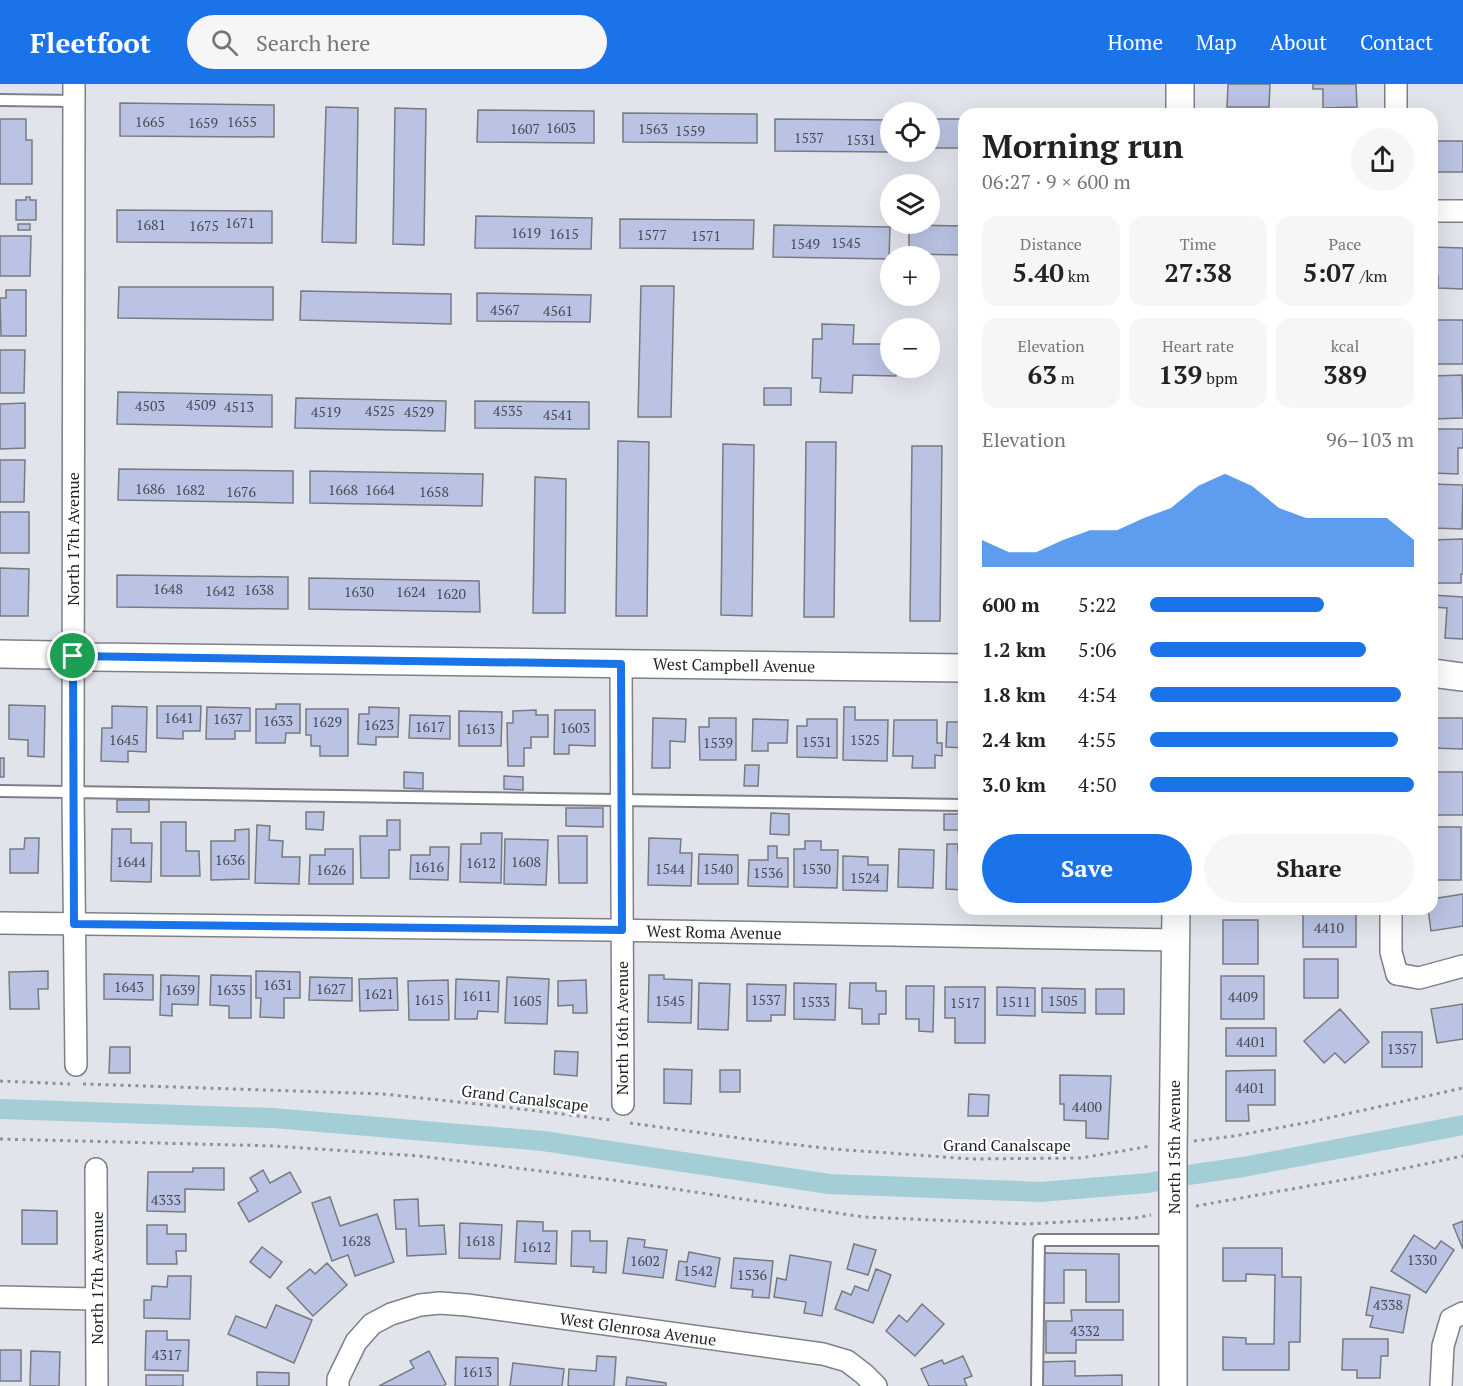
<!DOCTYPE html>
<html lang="en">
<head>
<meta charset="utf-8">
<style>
	body { margin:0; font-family:"PT Serif",serif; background:#f6f6f6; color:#222; height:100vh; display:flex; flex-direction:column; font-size:22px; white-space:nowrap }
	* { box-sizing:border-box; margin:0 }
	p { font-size:20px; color:#767676 }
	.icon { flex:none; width:33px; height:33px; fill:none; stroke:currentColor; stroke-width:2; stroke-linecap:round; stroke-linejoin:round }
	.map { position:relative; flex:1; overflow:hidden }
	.drawer { position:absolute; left:958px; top:24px; width:480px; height:807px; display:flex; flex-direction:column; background:#fff; border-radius:18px; box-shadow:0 6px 24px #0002 }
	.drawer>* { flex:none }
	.tools { position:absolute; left:880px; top:18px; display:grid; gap:12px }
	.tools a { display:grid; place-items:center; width:60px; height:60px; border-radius:50%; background:#fff; box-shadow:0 6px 24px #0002; font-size:30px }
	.pin { position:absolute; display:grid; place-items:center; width:51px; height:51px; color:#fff; margin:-26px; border:3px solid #fff; border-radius:50%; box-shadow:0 2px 6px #0007 }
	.round { display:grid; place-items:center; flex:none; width:63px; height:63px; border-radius:32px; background:#f6f6f6 }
	.head { display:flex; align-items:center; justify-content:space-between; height:102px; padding:0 24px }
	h1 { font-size:33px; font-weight:600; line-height:45px }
	.figures { display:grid; grid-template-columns:repeat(3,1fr); gap:9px; height:102px; padding:6px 24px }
	.figures div { display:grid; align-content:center; border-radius:15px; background:#f6f6f6; text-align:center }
	.figures b { font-size:26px; font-weight:600 }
	.figures small { font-size:16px; font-weight:400 }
	.figures p { font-size:16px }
	.chart { height:168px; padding:12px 24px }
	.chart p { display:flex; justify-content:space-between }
	.chart svg { width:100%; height:108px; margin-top:6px; fill:#1a73e8; opacity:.7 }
	.button { display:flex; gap:12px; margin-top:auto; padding:12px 24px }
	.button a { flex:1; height:69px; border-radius:36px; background:#1a73e8; color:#fff; font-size:24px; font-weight:600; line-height:69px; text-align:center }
	.button a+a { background:#f6f6f6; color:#222 }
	ul { padding:0 24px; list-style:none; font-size:20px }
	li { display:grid; grid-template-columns:96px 72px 1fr; align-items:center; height:45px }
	li i { height:15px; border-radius:8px; background:#1a73e8 }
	header { display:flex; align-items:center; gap:36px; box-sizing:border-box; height:84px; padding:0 30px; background:#1a73e8; color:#fff }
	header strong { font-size:28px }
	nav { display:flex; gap:33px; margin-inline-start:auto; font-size:21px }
	.search { width:420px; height:54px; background:#f6f6f6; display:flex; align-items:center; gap:15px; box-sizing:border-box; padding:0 21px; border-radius:33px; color:#767676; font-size:22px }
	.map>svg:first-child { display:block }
</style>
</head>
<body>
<header>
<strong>Fleetfoot</strong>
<div class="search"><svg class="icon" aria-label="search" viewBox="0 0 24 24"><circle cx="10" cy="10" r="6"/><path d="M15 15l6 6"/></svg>Search here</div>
<nav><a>Home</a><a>Map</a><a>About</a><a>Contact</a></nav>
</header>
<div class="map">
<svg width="1463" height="1302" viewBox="0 0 1463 1302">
	<rect width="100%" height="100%" fill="#e2e4ec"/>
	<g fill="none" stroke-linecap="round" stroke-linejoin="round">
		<path stroke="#a3ced6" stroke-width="20" d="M0 1025 273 1034 543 1057 829 1100 1041 1108 1148 1099 1195 1090 1243 1083 1463 1041"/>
	</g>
	<g fill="#bac3e3" stroke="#787a81" stroke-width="1.5">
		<path d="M1228 0H1270L1269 23H1227Z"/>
		<path d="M1313 0H1356L1357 23 1323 24V5H1313Z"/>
		<path d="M120 19 274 21V53L120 52Z"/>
		<path d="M326 23 358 24 356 159 322 158Z"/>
		<path d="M395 24 426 25 424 161 393 160Z"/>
		<path d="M478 26 594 27V59L477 58Z"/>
		<path d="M623 29 757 30V59L623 58Z"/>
		<path d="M0 35H26V56H32V100H0Z"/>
		<path d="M775 35 891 36V68L775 67Z"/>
		<rect x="930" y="35" width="34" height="29"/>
		<rect x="1432" y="57" width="31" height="31"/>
		<path d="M26 113H30V116H36V136H16V116H26Z"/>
		<path d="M117 126 272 127V159L117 158Z"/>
		<path d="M476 132 592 134 591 165 475 164Z"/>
		<path d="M620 135 754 136 753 165 620 164Z"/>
		<rect x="18" y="140" width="12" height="6"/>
		<path d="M774 141 890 143 889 175 773 173Z"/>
		<path d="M909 141 964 142V171L909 170Z"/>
		<path d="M0 152H31L30 192H0Z"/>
		<path d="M1432 163 1463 164V205L1438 204V192H1432Z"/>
		<path d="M641 202H674L671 333H638Z"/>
		<path d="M119 203H273V236L118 234Z"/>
		<path d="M6 206H26V252H1L0 214H6Z"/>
		<path d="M301 207 451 210V240L300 236Z"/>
		<path d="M477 209 591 211 590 238 477 237Z"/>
		<rect x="1432" y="236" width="31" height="44"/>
		<path d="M822 240 854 241 853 260H891V284H896V292L853 291 852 309 820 308 821 294H812L813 255H822Z"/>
		<path d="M0 266H25L24 309H0Z"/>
		<path d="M1462 291 1463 334 1432 335V292Z"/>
		<rect x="764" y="304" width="27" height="17"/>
		<path d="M118 308 272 311V343L117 340Z"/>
		<path d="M296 314 446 317 445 347 295 344Z"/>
		<path d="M475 317 589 318V345L475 344Z"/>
		<path d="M25 319V364L0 365V320Z"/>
		<path d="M1432 345H1463V364H1458V390L1432 389Z"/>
		<path d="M618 357 649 358 647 532H616Z"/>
		<path d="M806 358H836L834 533H804Z"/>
		<path d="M723 360 754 361 752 532 721 531Z"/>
		<path d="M912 362H942L940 537H910Z"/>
		<path d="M0 376H25L24 418H0Z"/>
		<path d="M119 385 293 387V419L118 416Z"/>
		<path d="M310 387 483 390 482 422 310 419Z"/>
		<path d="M535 393 566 395 565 529H533Z"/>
		<path d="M1432 400 1463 401 1462 445 1432 444Z"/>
		<rect x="0" y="428" width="29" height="41"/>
		<path d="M1463 455V490H1461V499H1432V456Z"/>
		<path d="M0 484 29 485 28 532H0Z"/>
		<path d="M117 491 288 493V525L117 523Z"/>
		<path d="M309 494 479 497 480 528 309 525Z"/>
		<path d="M1432 511 1463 513V555L1445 554 1447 524 1432 523Z"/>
		<path d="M276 620H300V649H286L285 659H256V625H276Z"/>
		<path d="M9 621 45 622 44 673 28 672V656L9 655Z"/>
		<path d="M112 622 147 623 146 668 128 667V678L101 677 102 644H112Z"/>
		<path d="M157 622H201L200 647H183V655L157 654Z"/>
		<path d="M207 623 250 624V647H235V655H206Z"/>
		<path d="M369 623 399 624 398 653H376V661L358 660 359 630H369Z"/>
		<path d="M844 623H855V636H888L887 677 843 676Z"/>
		<path d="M306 625H348V672H320V662H311V651H306Z"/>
		<path d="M536 626V631H548V653H531V664H524V682H508L507 639H513V627Z"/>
		<path d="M555 626H595V662L569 661V670H554Z"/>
		<path d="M459 627 502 628 501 662H459Z"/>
		<path d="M410 631 450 632V655L409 654Z"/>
		<path d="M653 634 686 635 685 658 670 657V684H652Z"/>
		<path d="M709 634H736V676H700L699 643H709Z"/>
		<path d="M1432 634H1463V665L1432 664Z"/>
		<path d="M753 635 788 636 787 659H768V667H752Z"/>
		<path d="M807 635H837V674L797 673V642H807Z"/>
		<path d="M894 636H937V659H942V672L935 671V684H912L913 672H893Z"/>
		<path d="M947 638H964V664L946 663Z"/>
		<rect x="0" y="674" width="4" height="19"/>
		<path d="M745 681H759L758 702H744Z"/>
		<path d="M404 688 423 689V705L404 704Z"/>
		<rect x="1432" y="688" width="31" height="43"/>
		<path d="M504 692 523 693V706L504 705Z"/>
		<rect x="117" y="716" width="32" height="12"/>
		<path d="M566 724H603V743L566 742Z"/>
		<path d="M306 728H324L323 746 306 745Z"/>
		<path d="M771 729 789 730V751L770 750Z"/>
		<rect x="944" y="730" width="17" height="16"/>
		<path d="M387 736H400V766H389V794H361L360 752H387Z"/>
		<path d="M161 738H186V767H199L200 792H161Z"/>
		<path d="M257 741 270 742 269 756 283 757 282 773H300L299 800 255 799Z"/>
		<rect x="1432" y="743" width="29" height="53"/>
		<path d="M112 745H131V759H152L151 798 111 797Z"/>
		<path d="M249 745V795L211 796V757H235V746Z"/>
		<path d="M481 749H502L501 799 460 798 461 760H481Z"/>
		<path d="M558 752H587V799H559Z"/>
		<path d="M25 754H39L38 789H10V765H24Z"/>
		<path d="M649 754 681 755 680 769H692L691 802 648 801Z"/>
		<path d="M505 755 548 756 546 801 504 800Z"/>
		<path d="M805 757H821V766H838L837 804 794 803V765H805Z"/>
		<path d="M947 760H958V768H964V806L946 805Z"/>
		<path d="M768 762H777V774H788V803L748 802 749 776H768Z"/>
		<path d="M430 763H449L448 796 410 795 411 771H430Z"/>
		<path d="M325 765H353V800H309L310 771H325Z"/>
		<path d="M899 765 934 766 933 804 898 803Z"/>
		<path d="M699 770 738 771V800H698Z"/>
		<path d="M843 772 868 773V781H888L887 807 843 806Z"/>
		<path d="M1463 810V842L1431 847 1428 825H1432V815Z"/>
		<rect x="1303" y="825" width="53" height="38"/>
		<rect x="1223" y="836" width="35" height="44"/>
		<rect x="1304" y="875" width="34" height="39"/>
		<path d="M48 887V905H38L39 925H10L9 888Z"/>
		<path d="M256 887 300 888V914H284V934L260 933 261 914H256Z"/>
		<path d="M104 890 153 891V916L104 915Z"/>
		<path d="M161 891 199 892 198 921 172 920V932L160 931Z"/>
		<path d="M211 891 251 892V934H229V922L210 921Z"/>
		<path d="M649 891H664V895L692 896 691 939 648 938Z"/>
		<rect x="1221" y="892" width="43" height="43"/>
		<path d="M310 893 352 894V917L309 916Z"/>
		<path d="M507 893 549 895 547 940 505 939Z"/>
		<path d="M397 894 398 926 360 927 359 895Z"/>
		<path d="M456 895 499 897 498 928 478 927 477 935H455Z"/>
		<path d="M448 896 449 936H409L408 897Z"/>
		<path d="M586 896 587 929H573V921L558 922V897Z"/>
		<path d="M699 899 730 900 728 946 698 945Z"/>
		<path d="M794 899 836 900 835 936 794 935Z"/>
		<path d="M850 899H876V907H886V930H879V940H862V925L849 924Z"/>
		<path d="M747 900 786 901 785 931H771V937H747Z"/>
		<path d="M906 902H934L933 948 919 947V935H906Z"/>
		<path d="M945 903H985V959H955V934H945Z"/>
		<path d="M997 903 1035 904V932L997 931Z"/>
		<path d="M1042 904 1085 905V929L1042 928Z"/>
		<rect x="1096" y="905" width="28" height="25"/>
		<path d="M1463 920V955L1437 959 1431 925Z"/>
		<path d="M1340 925 1369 958 1345 979 1335 969 1324 979 1304 957Z"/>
		<rect x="1226" y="944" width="50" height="28"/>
		<rect x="1382" y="948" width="40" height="35"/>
		<path d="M110 963H130V989H109Z"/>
		<path d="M555 967 578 968 577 992 554 990Z"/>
		<path d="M664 985 692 986 691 1020 664 1019Z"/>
		<rect x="720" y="986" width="20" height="22"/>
		<path d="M1275 986V1021H1248L1249 1037H1226V987Z"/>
		<path d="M1060 991 1111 992 1108 1055 1086 1054V1037L1064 1036V1020H1060Z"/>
		<path d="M969 1010 989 1011 988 1032H968Z"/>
		<path d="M193 1084H224V1106L185 1105V1128L147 1127 148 1088H193Z"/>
		<path d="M263 1086 270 1099 290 1088 301 1108 249 1138 238 1119 258 1107 250 1094Z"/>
		<path d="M330 1113 340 1142 377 1130 394 1178 355 1192 348 1171 332 1177 312 1119Z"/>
		<path d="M418 1115 419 1142 444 1141 446 1170 407 1172 406 1145H396L394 1116Z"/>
		<path d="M22 1126 57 1127V1160H22Z"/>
		<path d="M517 1137 543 1138V1147H557L556 1180 515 1178Z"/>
		<path d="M1463 1137V1165L1453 1141Z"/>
		<path d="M460 1139 502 1141 500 1175 459 1174Z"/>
		<path d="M147 1141H167V1150H186V1167H176L177 1180H147Z"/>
		<path d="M572 1147H590V1157H607L606 1189 593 1188 594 1183 571 1182Z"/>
		<path d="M1414 1151 1435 1165 1441 1157 1454 1166 1426 1209 1391 1187Z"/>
		<path d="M628 1154 645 1156 644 1163 667 1166 663 1194 623 1189Z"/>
		<path d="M854 1160 876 1166 868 1191 847 1185Z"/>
		<path d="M262 1163 282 1178 270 1194 250 1178Z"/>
		<path d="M1223 1164H1282V1193H1301L1300 1258H1289V1286H1223V1253L1246 1254V1260H1274L1275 1191 1246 1190V1197H1223Z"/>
		<path d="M689 1168 720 1174 715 1203 676 1196 679 1177 687 1178Z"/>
		<path d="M1044 1169 1119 1170V1218H1086V1186H1064V1219H1044Z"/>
		<path d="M790 1171 831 1178 822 1232 804 1229 806 1218 774 1213 777 1194 786 1196Z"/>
		<path d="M734 1174 773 1177 769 1214 752 1213 753 1206 731 1204Z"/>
		<path d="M327 1179 347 1201 313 1232 287 1204 310 1185 315 1190Z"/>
		<path d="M876 1185 891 1191 873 1239 835 1225 842 1207 851 1211 855 1202 868 1207Z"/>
		<path d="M168 1192H191L190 1235 144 1234V1216H151L152 1202 167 1203Z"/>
		<path d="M1371 1203 1410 1211 1403 1249 1370 1243 1373 1232 1366 1231Z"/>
		<path d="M922 1220 944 1240 915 1272 886 1247 899 1231 907 1238Z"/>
		<path d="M276 1221 312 1236 294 1279 228 1250 236 1232 266 1244Z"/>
		<path d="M1071 1226H1123V1256H1076V1269H1046V1237H1072Z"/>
		<path d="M146 1247H167V1256H189L188 1287 145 1286Z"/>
		<path d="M1343 1255H1388V1272H1381L1380 1294H1357V1286H1342Z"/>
		<rect x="0" y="1266" width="21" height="31"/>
		<path d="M31 1267 60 1268 59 1302H30Z"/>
		<path d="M429 1267 446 1300 443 1302H379L414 1284 410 1277Z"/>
		<path d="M597 1272 616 1273 614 1302H568L569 1285 596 1287Z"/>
		<path d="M963 1272 972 1292 964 1295 967 1302H929L921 1285 942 1276 944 1280Z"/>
		<path d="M456 1273 498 1274V1302H455Z"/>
		<path d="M1075 1277V1292L1122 1291V1302H1041L1040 1278Z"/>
		<path d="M513 1279 564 1285 562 1302H510Z"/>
		<path d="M257 1288 289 1289V1302H257Z"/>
		<rect x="146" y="1291" width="37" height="11"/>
		<path d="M627 1293 666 1299V1302H626Z"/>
	</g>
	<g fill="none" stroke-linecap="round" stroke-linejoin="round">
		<g stroke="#7e8088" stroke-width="14">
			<g id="service">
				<path d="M0 16 74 17"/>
				<path d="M0 707 964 721"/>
				<path d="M1037 1302 1039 1156H1172"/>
			</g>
		</g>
		<g stroke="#7e8088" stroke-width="24">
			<g id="minor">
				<path d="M74 0 73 708 76 981"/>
				<path d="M1396 0V30"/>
				<path d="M1432 127H1463"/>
				<path d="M621 580 623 1020"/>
				<path d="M1391 825V868L1397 890"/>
				<path d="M0 839 608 846 1175 856"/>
				<path d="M1397 890 1419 894 1463 882"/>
				<path d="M96 1085 97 1302"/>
				<path d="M0 1213 96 1215"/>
				<path d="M338 1302V1295L356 1258 372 1240 391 1230 420 1221 440 1219 467 1221 823 1270 847 1277 864 1290 876 1302"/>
				<path d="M1441 1302 1443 1262 1451 1235 1463 1229"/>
			</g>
		</g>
		<g stroke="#7e8088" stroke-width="30">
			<g id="tertiary">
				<path d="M1180 30V0"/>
				<path d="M0 570 54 571 94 573 964 584"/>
				<path d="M1432 589 1463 593"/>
				<path d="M1173 1302V1071L1176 825"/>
			</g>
		</g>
		<g stroke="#8f9197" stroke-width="3" stroke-dasharray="3 4.5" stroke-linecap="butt">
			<path d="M0 997 70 1000"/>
			<path d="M83 1000 383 1010 496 1022 611 1036"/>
			<path d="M630 1039 754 1056 833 1065 972 1075 1081 1074 1151 1062"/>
			<path d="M0 1055 275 1062 419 1072 613 1096 864 1133 1027 1140 1135 1134 1151 1131"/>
			<path d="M1194 1057 1234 1052 1310 1038 1463 1004"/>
			<path d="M1196 1122 1382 1089 1463 1072"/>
		</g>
		<use href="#service" stroke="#fff" stroke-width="10"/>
		<use href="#minor" stroke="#fff" stroke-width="21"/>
		<use href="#tertiary" stroke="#fff" stroke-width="27"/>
	</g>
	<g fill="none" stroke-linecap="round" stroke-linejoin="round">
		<g stroke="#fff" stroke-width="12">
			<path id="route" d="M73 572 621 580 622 846 74 840Z"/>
		</g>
		<use href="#route" stroke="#1a73e8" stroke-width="8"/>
	</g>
	<g text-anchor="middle" stroke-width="4.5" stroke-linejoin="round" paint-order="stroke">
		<g font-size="14" fill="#464953">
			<text x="150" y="43">1665</text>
			<text x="242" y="43">1655</text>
			<text x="203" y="44">1659</text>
			<text x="561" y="49">1603</text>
			<text x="525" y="50">1607</text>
			<text x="653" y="50">1563</text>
			<text x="690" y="52">1559</text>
			<text x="809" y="59">1537</text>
			<text x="861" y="61">1531</text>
			<text x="240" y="144">1671</text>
			<text x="151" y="146">1681</text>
			<text x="204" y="147">1675</text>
			<text x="526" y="154">1619</text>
			<text x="564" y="155">1615</text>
			<text x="652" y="156">1577</text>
			<text x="706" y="157">1571</text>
			<text x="846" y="164">1545</text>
			<text x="805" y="165">1549</text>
			<text x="505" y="231">4567</text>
			<text x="558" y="232">4561</text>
			<text x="201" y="326">4509</text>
			<text x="150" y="327">4503</text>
			<text x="239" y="328">4513</text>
			<text x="380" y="332">4525</text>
			<text x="508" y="332">4535</text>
			<text x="326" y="333">4519</text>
			<text x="419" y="333">4529</text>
			<text x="558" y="336">4541</text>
			<text x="150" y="410">1686</text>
			<text x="190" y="411">1682</text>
			<text x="343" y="411">1668</text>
			<text x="380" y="411">1664</text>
			<text x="241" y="413">1676</text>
			<text x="434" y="413">1658</text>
			<text x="168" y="510">1648</text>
			<text x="259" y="511">1638</text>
			<text x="220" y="512">1642</text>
			<text x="359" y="513">1630</text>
			<text x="411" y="513">1624</text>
			<text x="451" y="515">1620</text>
			<text x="179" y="639">1641</text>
			<text x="228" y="640">1637</text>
			<text x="278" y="642">1633</text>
			<text x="327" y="643">1629</text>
			<text x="379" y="646">1623</text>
			<text x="430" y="648">1617</text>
			<text x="575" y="649">1603</text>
			<text x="480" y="650">1613</text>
			<text x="124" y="661">1645</text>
			<text x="865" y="661">1525</text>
			<text x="817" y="663">1531</text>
			<text x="718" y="664">1539</text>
			<text x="230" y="781">1636</text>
			<text x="131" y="783">1644</text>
			<text x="526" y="783">1608</text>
			<text x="481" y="784">1612</text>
			<text x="429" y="788">1616</text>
			<text x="670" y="790">1544</text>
			<text x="718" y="790">1540</text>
			<text x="816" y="790">1530</text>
			<text x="331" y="791">1626</text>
			<text x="768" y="794">1536</text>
			<text x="865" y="799">1524</text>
			<text x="1329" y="849">4410</text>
			<text x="278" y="906">1631</text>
			<text x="129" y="908">1643</text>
			<text x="331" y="910">1627</text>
			<text x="180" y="911">1639</text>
			<text x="231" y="911">1635</text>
			<text x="379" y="915">1621</text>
			<text x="477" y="917">1611</text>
			<text x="1243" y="918">4409</text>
			<text x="429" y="921">1615</text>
			<text x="766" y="921">1537</text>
			<text x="527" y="922">1605</text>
			<text x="670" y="922">1545</text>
			<text x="1063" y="922">1505</text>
			<text x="815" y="923">1533</text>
			<text x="1016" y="923">1511</text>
			<text x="965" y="924">1517</text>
			<text x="1251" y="963">4401</text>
			<text x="1402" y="970">1357</text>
			<text x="1250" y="1009">4401</text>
			<text x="1087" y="1028">4400</text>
			<text x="166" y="1121">4333</text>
			<text x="356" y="1162">1628</text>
			<text x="480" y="1162">1618</text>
			<text x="536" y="1168">1612</text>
			<text x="1422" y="1181">1330</text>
			<text x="645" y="1182">1602</text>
			<text x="698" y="1192">1542</text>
			<text x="752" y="1196">1536</text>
			<text x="1388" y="1226">4338</text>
			<text x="1085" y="1252">4332</text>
			<text x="167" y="1276">4317</text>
			<text x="477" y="1293">1613</text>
		</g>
		<g font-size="16" fill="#1f2023" stroke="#fff">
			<text transform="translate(73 455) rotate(-90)" y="6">North 17th Avenue</text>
			<text transform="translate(734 581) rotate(1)" y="6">West Campbell Avenue</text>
			<text transform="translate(714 848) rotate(1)" y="6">West Roma Avenue</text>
			<text transform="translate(622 944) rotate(-90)" y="6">North 16th Avenue</text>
			<text transform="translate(525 1014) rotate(7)" y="6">Grand Canalscape</text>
			<text x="1007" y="1067">Grand Canalscape</text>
			<text transform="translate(1174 1063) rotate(-90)" y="6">North 15th Avenue</text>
			<text transform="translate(97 1194) rotate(-90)" y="6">North 17th Avenue</text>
			<text transform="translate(638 1245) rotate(8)" y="6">West Glenrosa Avenue</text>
		</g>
	</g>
</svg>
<div class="tools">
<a><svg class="icon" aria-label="locate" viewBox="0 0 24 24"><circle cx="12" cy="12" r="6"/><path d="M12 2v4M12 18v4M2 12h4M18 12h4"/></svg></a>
<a><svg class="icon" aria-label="layers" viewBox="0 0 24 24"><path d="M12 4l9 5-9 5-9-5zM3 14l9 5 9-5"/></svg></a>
<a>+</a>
<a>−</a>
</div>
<div class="pin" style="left:73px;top:572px;background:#1e9e55"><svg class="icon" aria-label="arrive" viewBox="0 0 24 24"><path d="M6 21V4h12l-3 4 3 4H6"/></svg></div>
<section class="drawer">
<div class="head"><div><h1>Morning run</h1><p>06:27 · 9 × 600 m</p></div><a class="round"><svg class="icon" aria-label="share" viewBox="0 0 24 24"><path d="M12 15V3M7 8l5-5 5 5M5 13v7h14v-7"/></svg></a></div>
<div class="figures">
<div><p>Distance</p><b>5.40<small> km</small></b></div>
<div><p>Time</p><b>27:38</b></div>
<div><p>Pace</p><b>5:07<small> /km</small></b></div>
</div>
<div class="figures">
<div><p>Elevation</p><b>63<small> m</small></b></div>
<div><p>Heart rate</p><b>139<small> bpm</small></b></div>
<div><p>kcal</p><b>389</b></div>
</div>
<div class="chart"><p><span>Elevation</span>96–103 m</p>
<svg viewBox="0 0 160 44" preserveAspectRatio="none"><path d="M0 44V33L10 38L20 38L30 33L40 29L50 29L60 24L70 20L80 11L90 6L100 11L110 20L120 24L130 24L140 24L150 24L160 33V44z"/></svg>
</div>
<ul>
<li><b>600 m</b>5:22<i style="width:66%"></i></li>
<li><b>1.2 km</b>5:06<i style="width:82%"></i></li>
<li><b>1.8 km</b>4:54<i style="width:95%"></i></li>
<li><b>2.4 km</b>4:55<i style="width:94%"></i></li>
<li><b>3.0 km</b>4:50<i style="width:100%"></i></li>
</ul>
<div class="button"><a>Save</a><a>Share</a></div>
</section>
</div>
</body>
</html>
